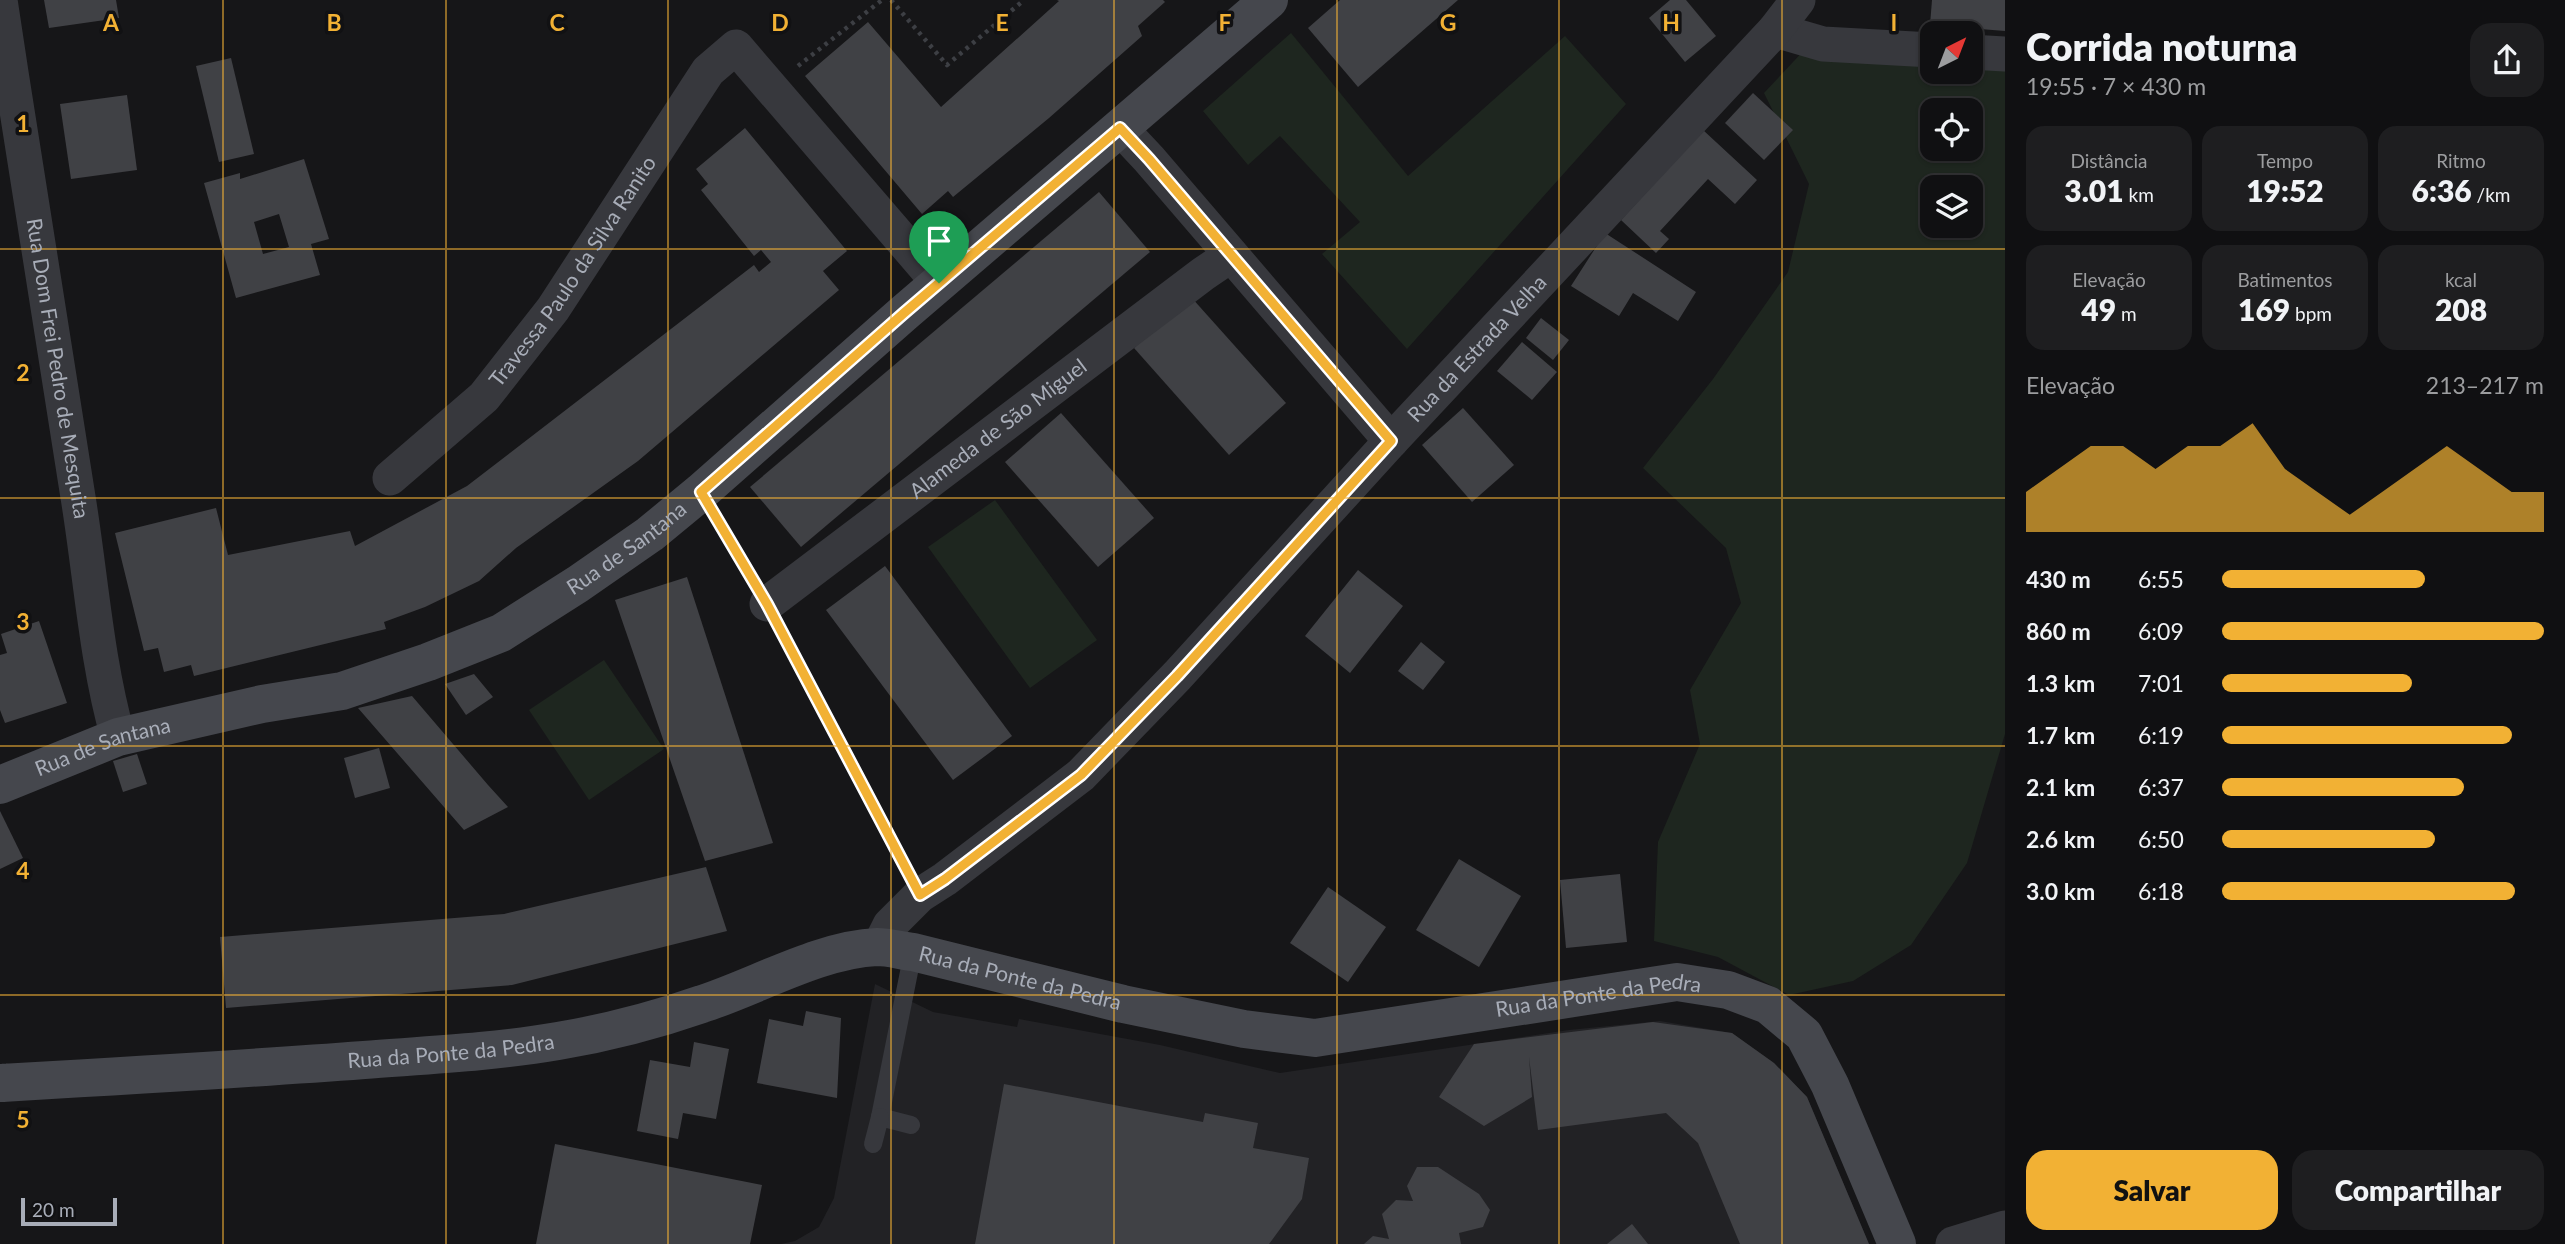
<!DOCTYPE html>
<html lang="pt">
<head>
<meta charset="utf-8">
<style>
	body { margin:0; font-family:Lato,sans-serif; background:#1e1e20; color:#f1f3f6; height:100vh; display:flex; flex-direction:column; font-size:26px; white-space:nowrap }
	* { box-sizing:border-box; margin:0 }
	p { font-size:23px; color:#9c9d9f }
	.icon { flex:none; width:38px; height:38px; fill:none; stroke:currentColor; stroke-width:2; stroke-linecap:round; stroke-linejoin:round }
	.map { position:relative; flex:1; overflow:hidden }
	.drawer { display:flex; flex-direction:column; background:#101012; width:560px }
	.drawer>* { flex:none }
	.needle { width:46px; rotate:42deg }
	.fabs { position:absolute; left:1920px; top:21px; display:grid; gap:14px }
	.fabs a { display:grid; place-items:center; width:63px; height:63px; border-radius:14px; background:#101012; box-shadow:0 2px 5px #0004,0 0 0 2px #303032; font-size:35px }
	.scale { position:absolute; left:21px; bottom:18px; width:96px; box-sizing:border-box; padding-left:7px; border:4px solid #a8adb8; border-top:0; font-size:19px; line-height:24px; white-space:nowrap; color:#a8adb8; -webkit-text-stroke:5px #111113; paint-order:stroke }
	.pin { position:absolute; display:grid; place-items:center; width:60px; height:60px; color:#fff; margin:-72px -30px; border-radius:50% 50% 50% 0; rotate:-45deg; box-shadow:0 0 7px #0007 }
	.pin .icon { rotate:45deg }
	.round { display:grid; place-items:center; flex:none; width:74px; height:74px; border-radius:21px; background:#1e1e20 }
	.headline { display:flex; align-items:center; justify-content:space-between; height:119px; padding:0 21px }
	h1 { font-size:38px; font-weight:800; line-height:52px }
	.metrics { display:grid; grid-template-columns:repeat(3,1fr); gap:10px; height:119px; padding:7px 21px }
	.metrics div { display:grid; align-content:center; border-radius:18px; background:#1e1e20; text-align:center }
	.metrics b { font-size:30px; font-weight:800 }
	.metrics small { font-size:19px; font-weight:400 }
	.metrics p { font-size:19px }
	.chart { height:196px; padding:14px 21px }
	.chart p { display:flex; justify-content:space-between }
	.chart svg { width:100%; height:126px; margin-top:7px; fill:#f2b134; opacity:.7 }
	.action { display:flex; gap:14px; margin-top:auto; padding:14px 21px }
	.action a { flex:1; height:80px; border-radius:21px; background:#f2b134; color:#111; font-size:28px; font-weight:800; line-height:80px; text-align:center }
	.action a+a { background:#1e1e20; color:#f1f3f6 }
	ul { padding:0 21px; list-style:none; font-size:23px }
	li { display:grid; grid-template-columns:112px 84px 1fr; align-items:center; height:52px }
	li i { height:18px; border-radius:9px; background:#f2b134 }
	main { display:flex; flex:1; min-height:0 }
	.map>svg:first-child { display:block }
</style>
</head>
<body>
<main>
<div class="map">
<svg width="2005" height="1244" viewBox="0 0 2005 1244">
	<rect width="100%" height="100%" fill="#161618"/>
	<path fill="#222225" d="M875 984 933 1012 1017 1027 1019 1019 1160 1045 1280 1073 1569 1030 1660 1021 1732 1033 1774 1063 1807 1097 1869 1244H781L795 1241 819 1227 834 1198Z"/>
	<g fill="#1e261f" fill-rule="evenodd">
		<path d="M1291 33 1408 176 1565 36 1626 104 1407 349 1322 254 1360 222 1280 136 1248 165 1203 111Z"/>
		<path d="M1932 41V72H1970L1971 49 2005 55V734L1967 863 1911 945 1853 981 1789 995 1718 957 1654 941 1658 842 1700 744 1690 690 1741 603 1726 548 1643 468 1713 379 1788 272 1809 184 1764 93 1809 45ZM1932 110H1970V149H1932ZM1932 187H1970V226H1932Z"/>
		<path d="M995 500 1097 640 1030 688 928 547Z"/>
		<path d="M604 660 664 749 589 800 529 710Z"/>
	</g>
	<g fill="#404145" fill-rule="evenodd">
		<path d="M44 0H116L119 18 49 28Z"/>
		<path d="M1057 0H1163L1165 2 1138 26 1142 36 1049 118 953 197 948 191 922 214 805 76 868 22 941 107 1059 1Z"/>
		<path d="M1340 0H1458L1358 87 1308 28Z"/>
		<path d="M1670 0H1686L1716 36 1685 62 1649 18Z"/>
		<path d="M1932 0H2005V31L1930 25Z"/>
		<path d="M231 58 254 154 219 162 196 66Z"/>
		<path d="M1753 93 1793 130 1764 160 1725 123Z"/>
		<path d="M127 95 137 170 71 179 60 104Z"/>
		<path d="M745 128 847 251 823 271 839 290 638 461 516 548 479 581 425 607 384 622 386 629 194 676 191 665 164 672 158 648 144 651 115 533 216 508 228 555 350 531 355 546 467 486 754 265 759 272 771 262 761 250 754 256 701 190 708 184 696 169Z"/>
		<path d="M1703 130 1757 180 1735 204 1708 179 1660 231 1669 239 1656 253 1621 220Z"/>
		<path d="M304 159 329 239 311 244 320 275 236 298 204 183 240 173V179ZM279 214 289 247 263 254 254 222Z"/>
		<path d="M1099 192 1150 252 801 547 750 487Z"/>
		<path d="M1605 233 1696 292 1678 321 1633 293 1619 316 1571 286Z"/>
		<path d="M1191 297 1286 403 1229 455 1134 348Z"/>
		<path d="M1541 318 1569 340 1553 360 1526 338Z"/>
		<path d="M1522 342 1557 372 1532 400 1497 371Z"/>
		<path d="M1463 408 1514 465 1472 502 1422 445Z"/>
		<path d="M1061 413 1154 518 1098 567 1005 462Z"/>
		<path d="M885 566 1012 736 953 780 826 610Z"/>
		<path d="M1358 570 1403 606 1350 673 1305 636Z"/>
		<path d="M687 577 773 843 705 861 615 600Z"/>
		<path d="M39 621 67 703 5 723 0 710V655L7 653 1 634Z"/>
		<path d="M1421 642 1445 662 1423 690 1398 671Z"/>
		<path d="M474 674 493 697 466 715 445 684Z"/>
		<path d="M412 696 488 785 508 807 464 830 358 708Z"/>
		<path d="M379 748 390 788 355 798 344 758Z"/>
		<path d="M137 754 147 784 123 792 113 761Z"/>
		<path d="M0 811 23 858 0 869Z"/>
		<path d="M1459 859 1521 896 1479 967 1416 930Z"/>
		<path d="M706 867 727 931 512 985 226 1008 220 937 504 914Z"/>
		<path d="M1620 874 1627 942 1566 948 1560 880Z"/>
		<path d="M1328 887 1386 927 1348 982 1290 943Z"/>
		<path d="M806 1011 841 1018 837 1098 757 1083 769 1019 803 1026Z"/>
		<path d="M1653 1022 1732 1033 1774 1063 1807 1097 1869 1244H1740L1698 1143 1666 1113 1538 1130 1529 1057 1532 1097 1484 1126 1439 1097 1474 1044Z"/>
		<path d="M694 1042 729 1049 716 1119 683 1113 678 1139 637 1131 650 1060 690 1067Z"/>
		<path d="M1004 1084 1203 1122 1205 1113 1258 1123 1253 1148 1309 1158 1302 1199 1269 1244H975Z"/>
		<path d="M555 1144 762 1185 750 1244H536Z"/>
		<path d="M1417 1167H1438L1479 1194 1490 1210 1483 1227 1459 1233 1461 1244H1364L1373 1236 1389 1239 1382 1214 1396 1200 1413 1201 1407 1186Z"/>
		<path d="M1632 1224 1648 1244H1607Z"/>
	</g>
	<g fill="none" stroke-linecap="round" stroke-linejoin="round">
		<g stroke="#3d3f44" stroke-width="4.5" stroke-dasharray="3.5 5" stroke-linecap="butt">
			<path d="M891 0 947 65 1024 0"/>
			<path d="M798 66 882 0"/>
			<path d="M719 523 750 576"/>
			<path d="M782 632 905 866"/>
		</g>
		<g stroke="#37383d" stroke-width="18">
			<path d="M911 1125 880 1117 913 952"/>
			<path d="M873 1144 880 1117"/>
		</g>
		<g stroke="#37383d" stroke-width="35">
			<path id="s1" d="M0 0C25 166 51 332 78 497 91 577 96 659 118 737"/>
			<path d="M1775 30 1823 44 1932 50"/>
			<path d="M1970 52 2005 54"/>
			<path d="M1120 128 1149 159 1391 441"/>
			<path id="s2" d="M390 478 484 397 553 309 708 71 736 47 939 283"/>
			<path id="s3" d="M767 604 1203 274 1231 255"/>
			<path id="s4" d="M879 947 890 925 920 895 945 879 1081 775 1177 676 1391 441 1775 30 1798 0"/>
			<path d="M1953 1244 2005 1228"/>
		</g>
		<g stroke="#45474d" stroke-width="38">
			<path id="s5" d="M0 785 118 737 262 704 342 691 428 662 501 633 578 584 650 534 701 492 904 313 1269 0"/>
			<path id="s6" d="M0 1083C121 1076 243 1069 364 1060 429 1055 494 1052 558 1041 606 1033 656 1020 702 1004 755 987 821 949 877 947 889 947 902 951 913 952L1123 1004 1244 1029 1315 1038 1677 982 1728 990 1768 1005 1804 1035 1830 1085 1897 1244"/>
		</g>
	</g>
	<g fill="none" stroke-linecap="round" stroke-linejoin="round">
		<g stroke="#fff" stroke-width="14">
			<path id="route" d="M1120 128 1149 159 1391 441 1177 676 1081 775 945 879 920 895 767 604 701 492 904 313Z"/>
		</g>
		<use href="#route" stroke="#f2b134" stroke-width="9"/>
	</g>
	<path fill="none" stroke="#f2b134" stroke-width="2" stroke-opacity="0.55" d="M223 0V1244M446 0V1244M668 0V1244M891 0V1244M1114 0V1244M1337 0V1244M1559 0V1244M1782 0V1244M0 249H2005M0 498H2005M0 746H2005M0 995H2005"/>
	<g text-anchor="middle" stroke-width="7" stroke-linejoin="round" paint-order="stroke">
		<g font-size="21" fill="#a8adb8" stroke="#111113">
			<text dy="7" stroke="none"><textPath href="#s2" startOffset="278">Travessa Paulo da Silva Ranito</textPath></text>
			<text dy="7" stroke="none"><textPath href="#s4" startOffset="850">Rua da Estrada Velha</textPath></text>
			<text dy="7" stroke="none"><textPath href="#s1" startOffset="373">Rua Dom Frei Pedro de Mesquita</textPath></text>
			<text dy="7" stroke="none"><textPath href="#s3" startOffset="290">Alameda de São Miguel</textPath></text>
			<text dy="7" stroke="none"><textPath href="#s5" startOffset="677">Rua de Santana</textPath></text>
			<text dy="7" stroke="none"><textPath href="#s5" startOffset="110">Rua de Santana</textPath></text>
			<text dy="7" stroke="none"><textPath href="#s6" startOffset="1040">Rua da Ponte da Pedra</textPath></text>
			<text dy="7" stroke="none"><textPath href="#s6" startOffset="1628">Rua da Ponte da Pedra</textPath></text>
			<text dy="7" stroke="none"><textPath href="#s6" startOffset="452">Rua da Ponte da Pedra</textPath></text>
		</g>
	</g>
	<g font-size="23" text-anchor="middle" font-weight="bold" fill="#f2b134" stroke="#111113" stroke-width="7" stroke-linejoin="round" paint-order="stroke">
		<text x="111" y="31">A</text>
		<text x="334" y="31">B</text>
		<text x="557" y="31">C</text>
		<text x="780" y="31">D</text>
		<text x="1002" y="31">E</text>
		<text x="1225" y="31">F</text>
		<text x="1448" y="31">G</text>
		<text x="1671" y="31">H</text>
		<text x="1894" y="31">I</text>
		<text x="23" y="132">1</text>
		<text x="23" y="381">2</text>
		<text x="23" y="630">3</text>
		<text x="23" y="879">4</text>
		<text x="23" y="1128">5</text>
	</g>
</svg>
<div class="fabs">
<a><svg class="needle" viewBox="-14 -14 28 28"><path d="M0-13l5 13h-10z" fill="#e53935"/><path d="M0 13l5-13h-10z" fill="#9c9d9f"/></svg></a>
<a><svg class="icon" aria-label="locate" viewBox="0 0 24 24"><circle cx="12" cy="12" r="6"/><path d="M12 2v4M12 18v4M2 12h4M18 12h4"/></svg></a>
<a><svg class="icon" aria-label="layers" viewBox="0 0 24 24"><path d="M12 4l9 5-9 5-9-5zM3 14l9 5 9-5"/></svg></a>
</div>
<div class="scale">20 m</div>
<div class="pin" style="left:939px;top:283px;background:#1e9e55"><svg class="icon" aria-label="arrive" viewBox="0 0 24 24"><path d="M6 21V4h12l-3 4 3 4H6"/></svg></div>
</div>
<section class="drawer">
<div class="headline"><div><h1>Corrida noturna</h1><p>19:55 · 7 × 430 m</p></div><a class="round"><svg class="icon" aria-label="share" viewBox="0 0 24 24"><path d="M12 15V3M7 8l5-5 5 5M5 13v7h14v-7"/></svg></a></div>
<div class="metrics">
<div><p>Distância</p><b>3.01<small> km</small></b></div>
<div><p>Tempo</p><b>19:52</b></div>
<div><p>Ritmo</p><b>6:36<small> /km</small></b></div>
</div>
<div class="metrics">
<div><p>Elevação</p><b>49<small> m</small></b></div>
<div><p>Batimentos</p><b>169<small> bpm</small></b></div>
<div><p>kcal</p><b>208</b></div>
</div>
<div class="chart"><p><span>Elevação</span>213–217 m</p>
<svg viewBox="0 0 160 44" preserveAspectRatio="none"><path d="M0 44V30L10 22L20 14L30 14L40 22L50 14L60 14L70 6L80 22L90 30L100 38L110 30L120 22L130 14L140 22L150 30L160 30V44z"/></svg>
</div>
<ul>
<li><b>430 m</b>6:55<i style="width:63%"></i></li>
<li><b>860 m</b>6:09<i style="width:100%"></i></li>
<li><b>1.3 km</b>7:01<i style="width:59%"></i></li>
<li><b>1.7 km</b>6:19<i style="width:90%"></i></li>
<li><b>2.1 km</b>6:37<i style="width:75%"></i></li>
<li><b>2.6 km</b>6:50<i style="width:66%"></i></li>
<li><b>3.0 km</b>6:18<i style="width:91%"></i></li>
</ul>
<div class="action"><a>Salvar</a><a>Compartilhar</a></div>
</section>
</main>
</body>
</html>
